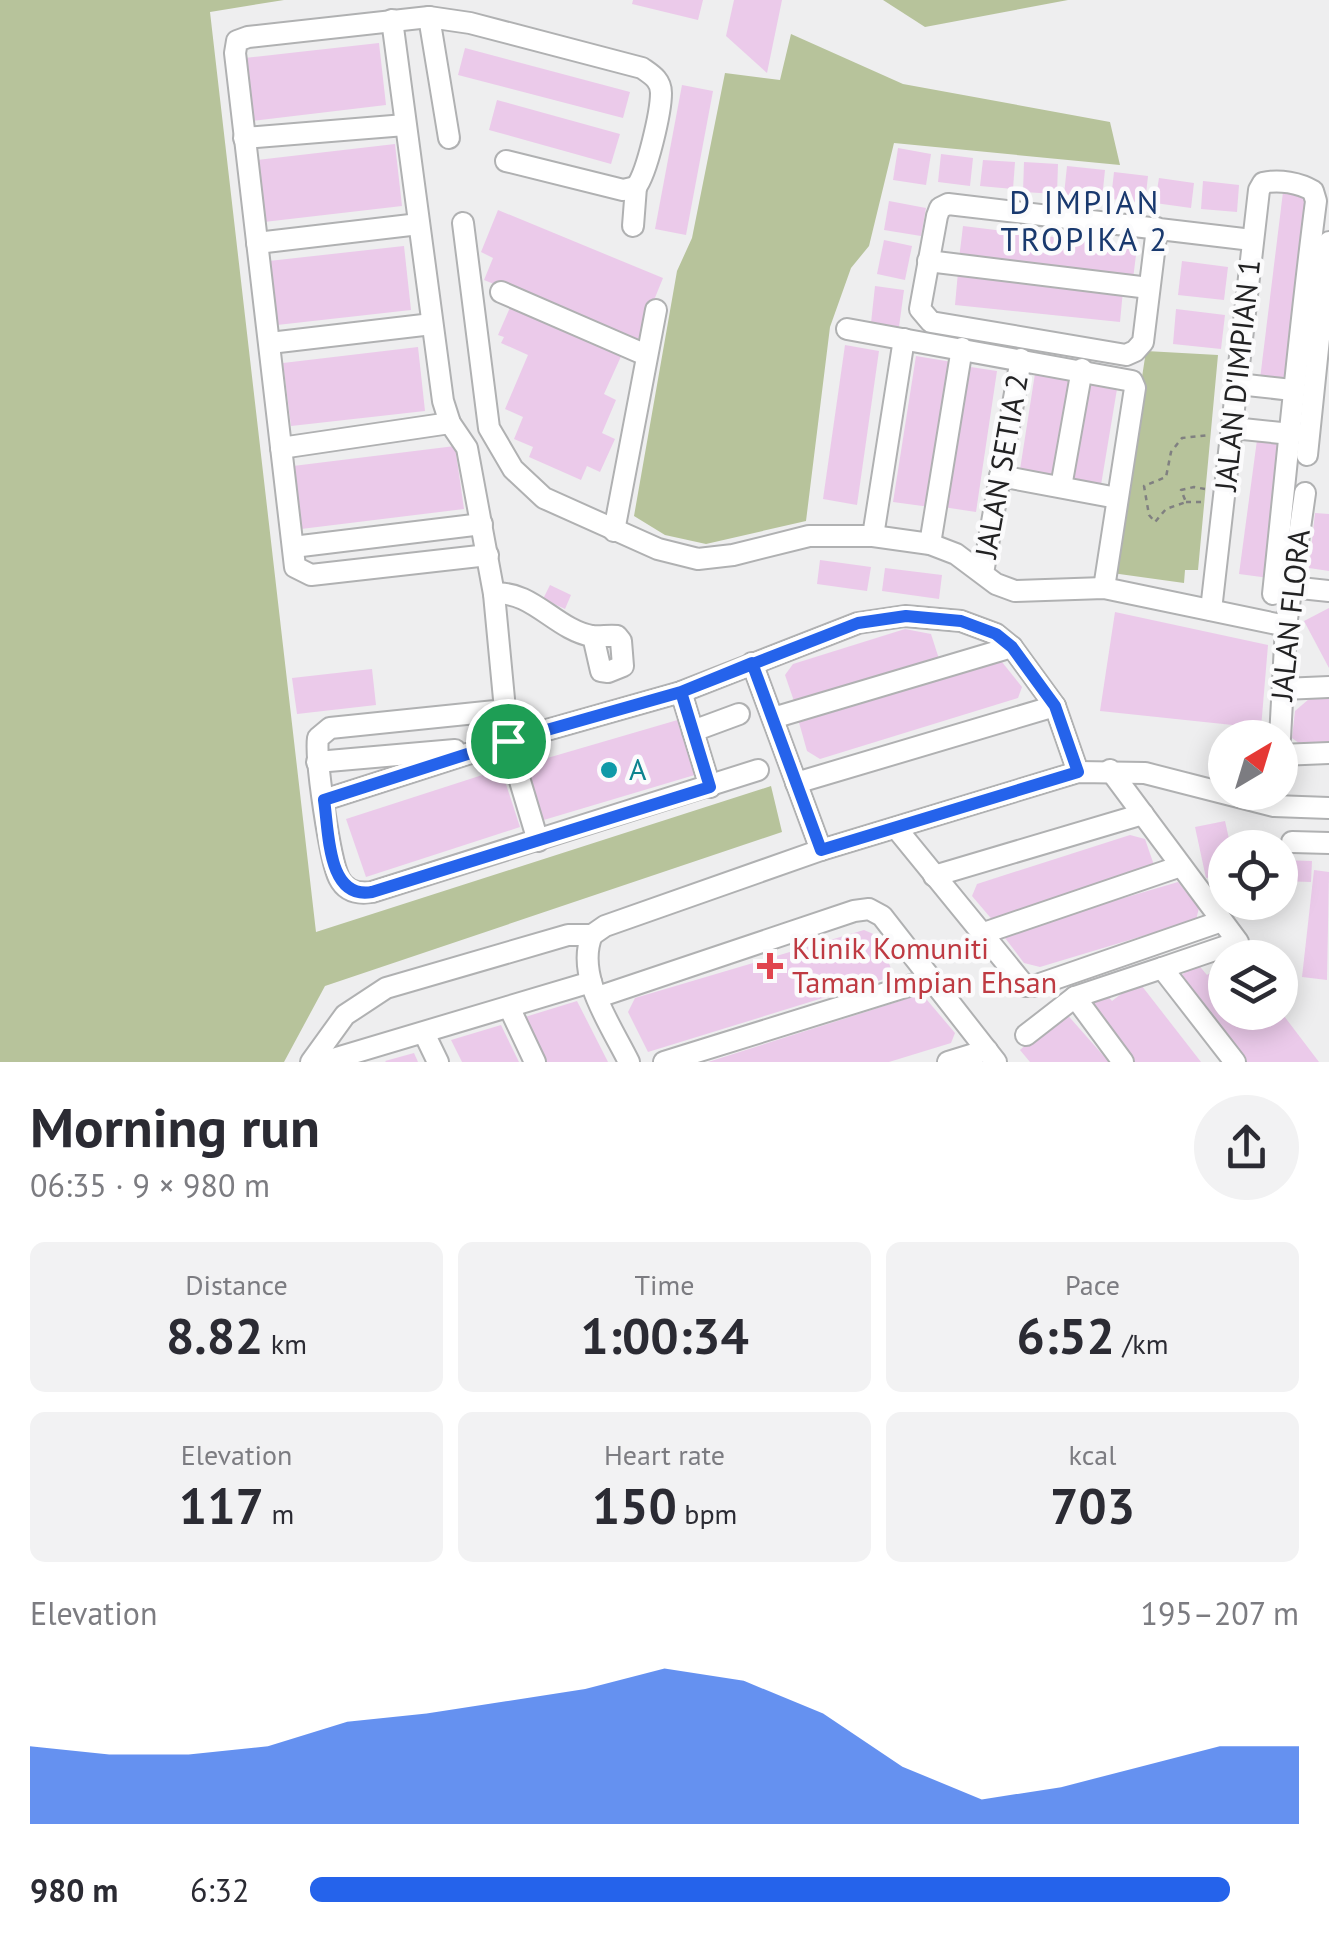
<!DOCTYPE html>
<html lang="en">
<head>
<meta charset="utf-8">
<style>
	body { margin:0; font-family:"PT Sans",sans-serif; background:#f2f2f3; color:#2b2b33; height:100vh; display:flex; flex-direction:column; font-size:38px; white-space:nowrap }
	* { box-sizing:border-box; margin:0 }
	p { font-size:32px; color:#7c7c81 }
	.icon { flex:none; width:55px; height:55px; fill:none; stroke:currentColor; stroke-width:2; stroke-linecap:round; stroke-linejoin:round }
	.map { position:relative; height:1062px; overflow:hidden }
	.panel { display:flex; flex-direction:column; background:#fff; flex:1 }
	.panel>* { flex:none }
	.needle { width:65px; rotate:38deg }
	.fabs { position:absolute; left:1208px; top:720px; display:grid; gap:20px }
	.fabs a { display:grid; place-items:center; width:90px; height:90px; border-radius:50%; background:#fff; box-shadow:0 5px 25px #0003; font-size:50px }
	.pin { position:absolute; display:grid; place-items:center; width:85px; height:85px; color:#fff; margin:-42px; border:5px solid #fff; border-radius:50%; box-shadow:0 2px 10px #0007 }
	.round { display:grid; place-items:center; flex:none; width:105px; height:105px; border-radius:52px; background:#f2f2f3 }
	.overview { display:flex; align-items:center; justify-content:space-between; height:170px; padding:0 30px }
	h1 { font-size:55px; font-weight:600; line-height:75px }
	.stats { display:grid; grid-template-columns:repeat(3,1fr); gap:15px; height:170px; padding:10px 30px }
	.stats div { display:grid; align-content:center; border-radius:15px; background:#f2f2f3; text-align:center }
	.stats b { font-size:50px; font-weight:600 }
	.stats small { font-size:28px; font-weight:400 }
	.stats p { font-size:28px }
	.chart { height:280px; padding:20px 30px }
	.chart p { display:flex; justify-content:space-between }
	.chart svg { width:100%; height:180px; margin-top:10px; fill:#2563eb; opacity:.7 }
	ul { padding:0 30px; list-style:none; font-size:32px }
	li { display:grid; grid-template-columns:160px 120px 1fr; align-items:center; height:75px }
	li i { height:25px; border-radius:12px; background:#2563eb }
	.map>svg:first-child { display:block }
</style>
</head>
<body>
<div class="map">
<svg width="1329" height="1062" viewBox="0 0 1329 1062">
	<rect width="100%" height="100%" fill="#eeeeef"/>
	<g fill="#b7c39b">
		<path d="M0 0H284L210 12 316 932 771 786 782 832 325 986 284 1062H0Z"/>
		<path d="M883 0H1068L925 27Z"/>
		<path d="M791 34 903 84 1110 122 1120 165 894 143 869 246 851 268 830 327 806 521 706 544 665 535 634 516 677 271 692 238 725 73 780 80Z"/>
		<path d="M1146 351 1218 355 1198 570H1185L1184 583 1112 573Z"/>
	</g>
	<g fill="#ebcaea">
		<path d="M633 0H703L698 20 632 4Z"/>
		<path d="M734 0H782L767 73 726 36Z"/>
		<path d="M379 43 386 105 252 121 244 58Z"/>
		<path d="M465 48 630 92 623 118 458 75Z"/>
		<path d="M682 85 713 91 686 235 655 229Z"/>
		<path d="M497 100 620 134 611 164 489 130Z"/>
		<path d="M395 144 402 206 264 222 257 160Z"/>
		<path d="M898 148 931 154 926 185 893 180Z"/>
		<path d="M941 154 973 158 970 186 938 182Z"/>
		<path d="M983 160 1015 162 1013 189 980 186Z"/>
		<path d="M1024 162 1058 164 1057 194 1023 192Z"/>
		<path d="M1067 166 1105 170 1102 199 1064 195Z"/>
		<path d="M1114 172 1148 176 1145 203 1111 199Z"/>
		<path d="M1159 178 1194 183 1191 208 1155 203Z"/>
		<path d="M1203 181 1239 185 1237 212 1201 209Z"/>
		<path d="M1283 192 1313 196 1290 383 1260 379Z"/>
		<path d="M889 201 926 208 921 236 884 230Z"/>
		<path d="M498 210 663 278 637 342 484 280 493 258 481 252Z"/>
		<path d="M963 226 1137 247 1133 279 959 259Z"/>
		<path d="M884 240 912 246 905 280 877 274Z"/>
		<path d="M404 246 411 310 277 325 269 261Z"/>
		<path d="M1182 261 1228 267 1224 300 1178 295Z"/>
		<path d="M958 272 1123 290 1120 322 955 305Z"/>
		<path d="M875 286 904 290 899 327 871 323Z"/>
		<path d="M512 303 623 352 604 394 616 400 602 433 615 439 600 472 587 466 581 480 529 457 533 447 514 439 523 417 505 409 528 355 501 343 504 337 498 335Z"/>
		<path d="M1176 309 1225 315 1221 349 1173 344Z"/>
		<path d="M845 345 879 351 857 505 823 499Z"/>
		<path d="M418 347 425 411 291 426 283 363Z"/>
		<path d="M916 356 952 362 930 507 893 502Z"/>
		<path d="M964 366 997 371 976 512 943 507Z"/>
		<path d="M1036 367 1073 373 1056 482 1019 476Z"/>
		<path d="M1085 377 1118 383 1100 491 1067 486Z"/>
		<path d="M1257 440 1287 444 1269 578 1239 574Z"/>
		<path d="M455 446 464 509 301 529 293 466Z"/>
		<path d="M1315 513 1329 514V571L1309 568Z"/>
		<path d="M820 560 871 567 867 591 817 584Z"/>
		<path d="M885 568 942 575 939 599 882 591Z"/>
		<path d="M550 585 571 595 565 609 543 599Z"/>
		<path d="M1329 608V668L1304 621Z"/>
		<path d="M1115 612 1268 645 1261 728 1100 711Z"/>
		<path d="M905 629 931 634 940 662 796 707 785 675 793 664Z"/>
		<path d="M998 657 1022 687 1018 698 820 759 807 751 798 719Z"/>
		<path d="M372 669 376 705 297 714 292 678Z"/>
		<path d="M1329 698V743L1300 744 1292 738 1295 711 1309 699Z"/>
		<path d="M681 719 698 774 537 822 520 766Z"/>
		<path d="M501 769 520 827 366 877 346 819Z"/>
		<path d="M1225 821 1231 848H1225V874L1206 878 1195 827Z"/>
		<path d="M1130 835 1145 839 1156 871 995 923 972 896 977 884Z"/>
		<path d="M1280 860 1312 861 1311 882 1280 881Z"/>
		<path d="M1314 870 1329 872 1327 980 1302 977Z"/>
		<path d="M1178 882 1199 908 1196 920 1040 967 1024 963 1002 934Z"/>
		<path d="M864 930 878 936 894 976 648 1052 628 1012 635 998Z"/>
		<path d="M1225 962V1012H1281L1319 1062H1243L1178 978 1197 963 1207 975Z"/>
		<path d="M1138 981 1201 1062H1132L1088 1006 1105 993 1112 1001Z"/>
		<path d="M922 994 955 1033 951 1043 889 1062H708Z"/>
		<path d="M577 1001 608 1062H546L525 1017Z"/>
		<path d="M1064 1011 1109 1062H1030L1020 1050Z"/>
		<path d="M501 1025 519 1062H462L451 1040Z"/>
		<path d="M414 1053 418 1062H386L385 1061Z"/>
	</g>
	<g fill="none" stroke-linecap="round" stroke-linejoin="round">
		<g stroke="#b0b1b2" stroke-width="24">
			<g id="minor">
				<path d="M429 17 449 138"/>
				<path d="M392 20 443 401 450 423 467 448 494 594 508 741 538 841"/>
				<path d="M244 138 405 125"/>
				<path d="M506 161 623 190 636 187"/>
				<path d="M463 223 489 428 513 469 544 498 658 549 698 559 733 555 809 536H873L930 544 956 554 996 584 1015 591 1104 588 1286 626"/>
				<path d="M633 226 636 187"/>
				<path d="M1157 228 1143 342 1135 351 1126 355 931 322 920 309 937 216 940 208 948 204 1252 240"/>
				<path d="M257 243 419 224"/>
				<path d="M928 261 1149 288"/>
				<path d="M501 292 646 355"/>
				<path d="M847 329 1132 381 1135 388 1104 588"/>
				<path d="M270 343 432 324"/>
				<path d="M1238 384 1292 390"/>
				<path d="M1233 428 1291 434"/>
				<path d="M281 448 450 423"/>
				<path d="M1307 455 1329 242"/>
				<path d="M1000 476 1117 498"/>
				<path d="M1061 487 1082 369"/>
				<path d="M614 531 656 310"/>
				<path d="M873 536 904 339"/>
				<path d="M930 544 962 348"/>
				<path d="M293 547 482 524"/>
				<path d="M488 555 311 575 295 567 235 53 237 41 248 37 429 17 470 23 642 68C652 75 661 80 661 93 661 112 647 173 636 187"/>
				<path d="M983 573 1021 359"/>
				<path d="M1291 587 1329 591"/>
				<path d="M494 594C531 589 556 630 592 636 600 637 609 635 617 636L621 641 623 666 608 672 601 671 593 636"/>
				<path d="M1211 610 1259 190 1263 183C1279 179 1300 183 1313 191L1316 201C1299 332 1287 463 1273 594"/>
				<path d="M752 663 821 850"/>
				<path d="M1283 689 1329 687"/>
				<path d="M681 692 710 787"/>
				<path d="M505 710 330 728 318 738C315 759 330 860 339 878 346 892 359 894 372 892L758 770"/>
				<path d="M773 718 1012 647"/>
				<path d="M693 731 739 714"/>
				<path d="M1280 738 1286 626 1305 493"/>
				<path d="M1280 755 1329 753"/>
				<path d="M317 762 455 750"/>
				<path d="M1110 770 1238 942 1162 968 1235 1062"/>
				<path d="M796 783 1055 706"/>
				<path d="M324 800 508 741 681 692 858 623 905 616 961 621 996 634 1012 647 1055 706 1078 772"/>
				<path d="M896 828 1025 986H1034L1222 921"/>
				<path d="M1292 842 1329 843"/>
				<path d="M934 876 1143 814"/>
				<path d="M981 934 1181 866"/>
				<path d="M592 935C575 976 611 1025 629 1062"/>
				<path d="M598 997 854 911 869 909 882 916 996 1062"/>
				<path d="M509 1007 535 1062"/>
				<path d="M424 1033 438 1062"/>
				<path d="M1026 1035 1075 997"/>
				<path d="M311 1062 345 1015 386 988 568 935H592L605 926 821 850 1078 772 1145 773 1274 806 1329 808"/>
				<path d="M323 1062 591 982"/>
				<path d="M664 1062 931 979"/>
				<path d="M948 1062 987 1050"/>
				<path d="M1123 1062 1075 997 1162 968"/>
			</g>
		</g>
		<g stroke="#808081" stroke-width="2.5" stroke-dasharray="5 5" stroke-linecap="butt">
			<path d="M1205 489 1194 487 1181 490 1186 502 1166 509 1155 522 1149 515 1144 486 1166 477 1171 452 1182 438 1210 435"/>
			<path d="M1186 502H1204"/>
		</g>
		<use href="#minor" stroke="#fff" stroke-width="20"/>
	</g>
	<g fill="none" stroke-linecap="round" stroke-linejoin="round">
		<g stroke="#fff" stroke-width="20">
			<path id="route" d="M508 741 324 800C329 832 327 900 372 892L710 787 681 692 752 663 821 850 1078 772 1055 706 1012 647 996 634 961 621 906 616 858 623 681 692 508 741"/>
		</g>
		<use href="#route" stroke="#2563eb" stroke-width="12"/>
	</g>
	<circle fill="#0f9aa8" stroke="#fbfbfc" stroke-width="4" cx="609" cy="770" r="10"/>
	<path fill="#e0444e" stroke="#fbfbfc" stroke-width="4" d="M765 951h10v10h10v10h-10v10h-10v-10h-10v-10h10z"/>
	<g text-anchor="middle" stroke-width="9" stroke-linejoin="round" paint-order="stroke">
		<g font-size="30" fill="#222223" stroke="#fbfbfc">
			<text transform="translate(1238 375) rotate(-84)" y="10">JALAN D'IMPIAN 1</text>
			<text transform="translate(1002 466) rotate(-80)" y="10">JALAN SETIA 2</text>
			<text transform="translate(1291 615) rotate(-84)" y="10">JALAN FLORA</text>
		</g>
		<g font-size="30" fill="#0d838f" stroke="#fbfbfc" text-anchor="start">
			<text x="629" y="780">A</text>
		</g>
		<g font-size="30" fill="#be3a42" stroke="#fbfbfc" text-anchor="start">
			<text x="792" y="959">Klinik Komuniti<tspan x="792" dy="34">Taman Impian Ehsan</tspan></text>
		</g>
		<g font-size="32" letter-spacing="2.5" fill="#19396e" stroke="#fbfbfc">
			<text x="1085" y="214">D IMPIAN<tspan x="1085" dy="37">TROPIKA 2</tspan></text>
		</g>
	</g>
</svg>
<div class="fabs">
<a><svg class="needle" viewBox="-14 -14 28 28"><path d="M0-13l5 13h-10z" fill="#e53935"/><path d="M0 13l5-13h-10z" fill="#7c7c81"/></svg></a>
<a><svg class="icon" aria-label="locate" viewBox="0 0 24 24"><circle cx="12" cy="12" r="6"/><path d="M12 2v4M12 18v4M2 12h4M18 12h4"/></svg></a>
<a><svg class="icon" aria-label="layers" viewBox="0 0 24 24"><path d="M12 4l9 5-9 5-9-5zM3 14l9 5 9-5"/></svg></a>
</div>
<div class="pin" style="left:508px;top:741px;background:#1e9e55"><svg class="icon" aria-label="arrive" viewBox="0 0 24 24"><path d="M6 21V4h12l-3 4 3 4H6"/></svg></div>
</div>
<section class="panel">
<div class="overview"><div><h1>Morning run</h1><p>06:35 · 9 × 980 m</p></div><a class="round"><svg class="icon" aria-label="share" viewBox="0 0 24 24"><path d="M12 15V3M7 8l5-5 5 5M5 13v7h14v-7"/></svg></a></div>
<div class="stats">
<div><p>Distance</p><b>8.82<small> km</small></b></div>
<div><p>Time</p><b>1:00:34</b></div>
<div><p>Pace</p><b>6:52<small> /km</small></b></div>
</div>
<div class="stats">
<div><p>Elevation</p><b>117<small> m</small></b></div>
<div><p>Heart rate</p><b>150<small> bpm</small></b></div>
<div><p>kcal</p><b>703</b></div>
</div>
<div class="chart"><p><span>Elevation</span>195–207 m</p>
<svg viewBox="0 0 160 44" preserveAspectRatio="none"><path d="M0 44V25L10 27L20 27L30 25L40 19L50 17L60 14L70 11L80 6L90 9L100 17L110 30L120 38L130 35L140 30L150 25L160 25V44z"/></svg>
</div>
<ul>
<li><b>980 m</b>6:32<i style="width:93%"></i></li>
</ul>
</section>
</body>
</html>
